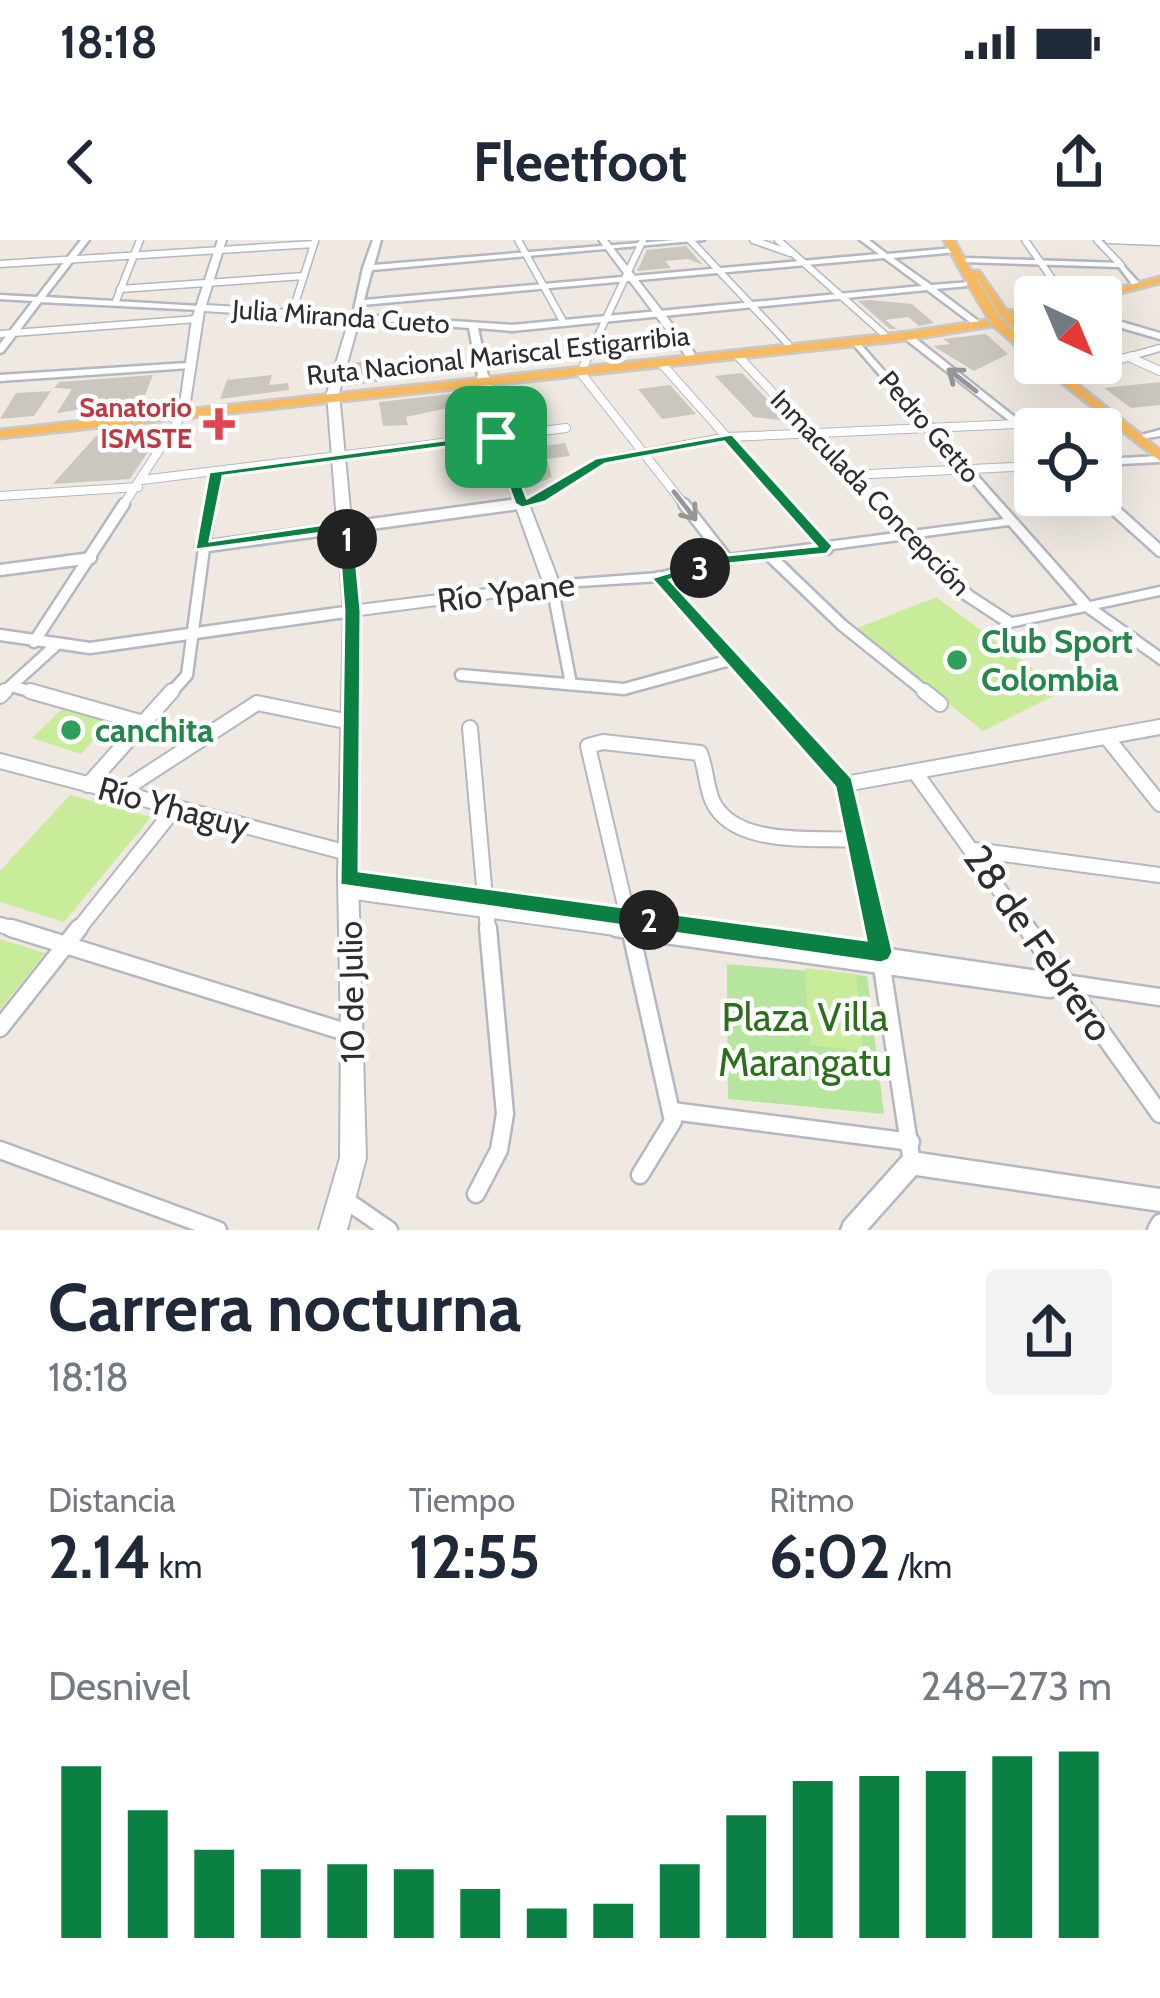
<!DOCTYPE html>
<html lang="es">
<head>
<meta charset="utf-8">
<style>
	body { margin:0; font-family:Cabin,sans-serif; background:#f2f2f3; color:#1f2937; height:100vh; display:flex; flex-direction:column; font-size:45px; white-space:nowrap }
	* { box-sizing:border-box; margin:0 }
	p { font-size:39px; color:#747a83 }
	.icon { flex:none; width:66px; height:66px; fill:none; stroke:currentColor; stroke-width:2; stroke-linecap:round; stroke-linejoin:round }
	.map { position:relative; height:990px; overflow:hidden }
	.sheet { display:flex; flex-direction:column; background:#fff; flex:1 }
	.sheet>* { flex:none }
	.needle { width:78px; rotate:136deg }
	.controls { position:absolute; left:1014px; top:36px; display:grid; gap:24px }
	.controls a { display:grid; place-items:center; width:108px; height:108px; border-radius:12px; background:#fff; box-shadow:0 12px 48px #0002; font-size:60px }
	.pin { position:absolute; display:grid; place-items:center; width:102px; height:102px; color:#fff; margin:-51px; border-radius:24px; box-shadow:0 6px 18px #0006 }
	.km { position:absolute; width:60px; height:60px; margin:-30px; border-radius:50%; background:#222; color:#fff; font-size:33px; line-height:60px; text-align:center }
	.round { display:grid; place-items:center; flex:none; width:126px; height:126px; border-radius:12px; background:#f2f2f3 }
	.overview { display:flex; align-items:center; justify-content:space-between; height:204px; padding:0 48px }
	h1 { font-size:66px; font-weight:800; line-height:90px }
	.figures { display:grid; grid-template-columns:repeat(3,1fr); gap:18px; height:204px; padding:12px 48px }
	.figures div { display:grid; align-content:center }
	.figures b { font-size:60px; font-weight:800 }
	.figures small { font-size:33px; font-weight:400 }
	.figures p { font-size:33px }
	.chart { height:336px; padding:24px 48px }
	.chart p { display:flex; justify-content:space-between }
	.chart svg { width:100%; height:216px; margin-top:12px; stroke:#0b8043; stroke-width:6 }
	.status { display:flex; justify-content:space-between; align-items:center; height:84px; padding:0 60px; background:#fff; direction:ltr }
	.status svg { height:33px; fill:currentColor }
	header { display:flex; justify-content:space-between; align-items:center; height:156px; padding:0 48px; background:#fff; font-size:54px; font-weight:800 }
	.map>svg:first-child { display:block }
</style>
</head>
<body>
<div class="status"><b>18:18</b><svg viewBox="0 0 49 12"><path d="M0 12V9h3v3zM5 12V6h3v6zM10 12V3h3v9zM15 12V0h3v12zM26 1h20v11H26zM47 4h2v5h-2z"/></svg></div>
<header><svg class="icon" aria-label="back" viewBox="0 0 24 24"><path d="M15 5l-7 7 7 7"/></svg>Fleetfoot<svg class="icon" aria-label="share" viewBox="0 0 24 24"><path d="M12 15V3M7 8l5-5 5 5M5 13v7h14v-7"/></svg></header>
<div class="map">
<svg width="1160" height="990" viewBox="0 0 1160 990">
	<rect width="100%" height="100%" fill="#efe9e1"/>
	<path fill="#b6e59e" d="M727 724 867 736 884 874 728 859Z"/>
	<g fill="#c9ec9a">
		<path d="M936 357 1063 451 983 491 855 389Z"/>
		<path d="M64 467 110 482 81 514 32 498Z"/>
		<path d="M70 555 151 577 64 682 0 662V631Z"/>
		<path d="M0 699 45 713 0 770Z"/>
		<path d="M805 728 856 734 863 811 810 805Z"/>
	</g>
	<g fill="#cbc7bf">
		<path d="M686 6 703 25 688 19 665 21 671 28 637 31 647 10Z"/>
		<path d="M870 60 912 64 934 83 919 86 908 77 885 80 897 89H890L858 61Z"/>
		<path d="M986 94 1008 114 974 131 933 106 950 104 943 99Z"/>
		<path d="M376 120 375 130H384L382 141 346 146 352 123Z"/>
		<path d="M742 133 788 181 754 177 715 136Z"/>
		<path d="M153 135 143 160 57 173 72 149 54 148 59 142Z"/>
		<path d="M272 135 269 145 288 143 289 150 220 159 227 140Z"/>
		<path d="M1160 142V165L1131 168 1104 148Z"/>
		<path d="M670 145 696 174 662 179 638 149Z"/>
		<path d="M51 151 34 176 0 179 16 153Z"/>
		<path d="M468 152 471 163 406 177 408 185 383 186 379 162Z"/>
		<path d="M140 189H163L130 239 53 244 96 196Z"/>
		<path d="M565 203 570 216 547 219 552 237 536 244 525 209Z"/>
	</g>
	<g fill="none" stroke-linecap="round" stroke-linejoin="round">
		<g stroke="#b4b7c1" stroke-width="9">
			<g id="minor-far4">
				<path d="M518 0 564 83"/>
				<path d="M690 0 788 104"/>
				<path d="M753 0 790 13"/>
				<path d="M778 0 884 94"/>
				<path d="M1025 0 1053 40 1092 57"/>
				<path d="M1097 0 1121 25"/>
				<path d="M1108 0 1160 2"/>
				<path d="M0 24 314 4"/>
				<path d="M120 49 304 36"/>
				<path d="M116 61 140 0"/>
				<path d="M292 73 315 1"/>
				<path d="M0 94 197 79"/>
				<path d="M736 114 740 119"/>
				<path d="M587 119 643 0"/>
				<path d="M1121 119 1160 108"/>
			</g>
		</g>
		<g stroke="#b4b7c1" stroke-width="10">
			<g id="minor-far3">
				<path d="M738 116 881 267"/>
				<path d="M1131 118 1160 131"/>
				<path d="M661 123 789 267"/>
				<path d="M584 125 588 116"/>
				<path d="M580 132 686 267"/>
				<path d="M1069 133 1132 116"/>
				<path d="M849 235 1035 226"/>
				<path d="M142 240 566 188"/>
				<path d="M1098 255 1111 267"/>
				<path d="M0 256 138 247"/>
				<path d="M122 267 182 175"/>
				<path d="M209 267 216 232"/>
				<path d="M496 267 531 262 601 221 728 197 1017 184 1100 172"/>
			</g>
		</g>
		<g stroke="#b4b7c1" stroke-width="15">
			<g id="minor-far2">
				<path d="M684 264 727 319"/>
				<path d="M787 264 827 309"/>
				<path d="M878 264 911 298"/>
				<path d="M1108 264 1160 311"/>
				<path d="M201 307 518 264"/>
				<path d="M769 315 842 385 928 454"/>
				<path d="M0 330 91 318"/>
				<path d="M659 337 764 454"/>
				<path d="M552 345 571 444"/>
				<path d="M0 395 90 408 352 371"/>
				<path d="M34 402 124 264"/>
				<path d="M461 435 624 449 730 420"/>
				<path d="M11 446 40 454"/>
				<path d="M2 454 55 406"/>
				<path d="M170 454 187 435 210 264"/>
			</g>
		</g>
		<g stroke="#b4b7c1" stroke-width="18">
			<g id="minor-far1">
				<path d="M30 451 143 483"/>
				<path d="M762 451 845 544 877 691"/>
				<path d="M924 451 940 464"/>
				<path d="M0 456 5 451"/>
				<path d="M470 488 488 691"/>
				<path d="M1108 499 1160 564"/>
				<path d="M0 521 348 613"/>
				<path d="M915 532 1029 691"/>
				<path d="M845 544 1160 487"/>
				<path d="M88 545 172 451"/>
				<path d="M120 552 257 463 350 482"/>
				<path d="M974 610 1160 635"/>
				<path d="M348 638 712 691"/>
				<path d="M348 651 637 691"/>
				<path d="M0 685 21 691"/>
				<path d="M77 691 176 567"/>
				<path d="M631 691 588 506 603 502 700 513C706 528 706 545 712 560 733 608 815 597 857 600"/>
			</g>
		</g>
		<g stroke="#b4b7c1" stroke-width="21">
			<g id="minor">
				<path d="M11 688 352 794"/>
				<path d="M616 688 1050 749 1063 743"/>
				<path d="M630 688 673 881 640 935"/>
				<path d="M692 688 1160 757"/>
				<path d="M876 688 912 923"/>
				<path d="M1027 688 1160 874"/>
				<path d="M0 788 79 688"/>
				<path d="M672 871 911 902"/>
				<path d="M0 910 218 990"/>
				<path d="M476 954 499 910 505 874 488 688"/>
				<path d="M344 959 389 990"/>
				<path d="M1156 990 1160 983"/>
			</g>
		</g>
		<g stroke="#b4b7c1" stroke-width="5">
			<g id="tertiary">
				<path d="M81 0H89L45 57 200 66 204 68 200 70 41 62 3 112 0 113V104L33 61 0 59V55L37 57Z"/>
				<path d="M373 0H381L374 25 675 0H704L372 30 364 60 879 14 860 0H869L887 14 954 8 957 12 893 18 931 45 971 42 968 46 936 49 981 83 974 85 927 50 512 91 478 88 488 136 483 139 478 136 469 88 352 79 363 28ZM884 18 922 46 512 85 360 75 362 65Z"/>
				<path d="M967 18 1121 23 1141 45 1134 47 1119 27 964 22Z"/>
				<path d="M1101 76 1160 93V99L1101 82Z"/>
				<path d="M904 94H910L1035 193V201L904 98Z"/>
				<path d="M855 98 1090 362 1160 347V355L1098 368 1160 412V424L1085 371 1010 387 1005 386 962 358 906 299 728 323 659 341 548 348 546 345 552 341 659 333 727 315 1004 279 852 103 851 101ZM1009 285 1078 365 1012 378 972 352 917 297Z"/>
				<path d="M187 123 192 126 190 128 0 141V135Z"/>
				<path d="M1160 190V196L1146 198 1141 195Z"/>
				<path d="M1160 216V222L1101 225V219Z"/>
				<path d="M912 912 1160 949V971L916 935 867 990H841L844 982 904 915Z"/>
			</g>
		</g>
		<g stroke="#b4b7c1" stroke-width="4">
			<g id="secondary">
				<path d="M218 0H226L206 65 355 74 360 77 339 153 359 365 543 342 491 197 477 136 483 133 489 136 503 197 560 345 552 350 360 375 358 638 366 918 347 990H319L340 918 341 794 338 638 344 371 327 153 349 80 204 71 188 175 178 178 192 79Z"/>
				<path d="M599 0H607L694 112V116H686Z"/>
			</g>
		</g>
		<g stroke="#c9c9c9" stroke-width="5">
			<g id="trunk">
				<path d="M944 0H954L971 31H979L1006 70 1035 73V79L1023 81 1019 87 1035 100V110L1009 91 1010 83 907 100 0 198V190L907 92 1008 77 998 75 977 43 968 44Z"/>
				<path d="M1160 37V43L1101 58 1085 57Z"/>
				<path d="M1037 123H1051L1160 210V221Z"/>
			</g>
		</g>
		<use href="#minor-far4" stroke="#fff" stroke-width="6"/>
		<use href="#minor-far3" stroke="#fff" stroke-width="8"/>
		<use href="#minor-far2" stroke="#fff" stroke-width="10"/>
		<use href="#minor-far1" stroke="#fff" stroke-width="14"/>
		<use href="#minor" stroke="#fff" stroke-width="16"/>
		<use href="#tertiary" fill="#fff" fill-rule="evenodd"/>
		<use href="#secondary" fill="#fff" fill-rule="evenodd"/>
		<use href="#trunk" fill="#f8ba60" fill-rule="evenodd"/>
		<g stroke="#c9c9c9" stroke-width="14" stroke-linecap="butt">
			<path id="trunk-bridge" d="M972 42 996 82 1035 116"/>
		</g>
		<use href="#trunk-bridge" stroke="#f8ba60" stroke-width="10"/>
	</g>
	<defs><path id="oneway-shaft" d="M-6 0H5M1.5-3L5.5 0L1.5 3" fill="none" stroke-width="1.6" stroke-linecap="round" stroke-linejoin="round" transform="scale(3)"/></defs>
	<g stroke="#969696">
		<use href="#oneway-shaft" transform="translate(962 140) rotate(-142)"/>
		<use href="#oneway-shaft" transform="translate(685 266) rotate(52)"/>
	</g>
	<path fill="#0b8043" stroke="#fff" stroke-width="3" fill-rule="evenodd" d="M496 193 503 197 527 258 596 218 732 194 833 306 827 314 728 324 670 340 852 538 893 712 889 720 881 723 340 645 344 371 338 291 195 310 209 232ZM492 201 515 264 522 268 545 262 605 224 724 202 816 306 727 315 651 338 835 547 866 700 359 631 361 371 353 286 346 281 210 301 223 236Z"/>
	<path fill="#e0444e" stroke="#fff" stroke-width="4.5" d="M213 166h12v12h12v12h-12v12h-12v-12h-12v-12h12z"/>
	<g fill="#2e9e5b" stroke="#fff" stroke-width="4.5">
		<circle cx="957" cy="420" r="12"/>
		<circle cx="71" cy="490" r="12"/>
	</g>
	<g text-anchor="middle" stroke-width="9" stroke-linejoin="round" paint-order="stroke">
		<g font-size="27" fill="#2e2e2e" stroke="#fff">
			<text transform="translate(341 77) rotate(4)" y="9">Julia Miranda Cueto</text>
			<text transform="translate(498 116) rotate(-6)" y="9">Ruta Nacional Mariscal Estigarribia</text>
			<text transform="translate(929 187) rotate(49)" y="9">Pedro Getto</text>
			<text transform="translate(870 253) rotate(46)" y="9">Inmaculada Concepción</text>
		</g>
		<g font-size="27" font-weight="bold" fill="#be3a42" stroke="#fff" text-anchor="end">
			<text x="192" y="177">Sanatorio<tspan x="192" dy="31">ISMSTE</tspan></text>
		</g>
		<g font-size="33" fill="#2e2e2e" stroke="#fff">
			<text transform="translate(506 352) rotate(-7)" y="12">Río Ypane</text>
			<text transform="translate(174 567) rotate(15)" y="12">Río Yhaguy</text>
			<text transform="translate(351 752) rotate(-91)" y="12">10 de Julio</text>
		</g>
		<g font-size="33" font-weight="bold" fill="#27864d" stroke="#fff" text-anchor="start">
			<text x="981" y="413">Club Sport<tspan x="981" dy="38">Colombia</tspan></text>
			<text x="95" y="502">canchita</text>
		</g>
		<g font-size="39" fill="#2e2e2e" stroke="#fff">
			<text transform="translate(1039 703) rotate(55)" y="14">28 de Febrero</text>
		</g>
		<g font-size="39" fill="#2c6e1b" stroke="#fff">
			<text x="805" y="791">Plaza Villa<tspan x="805" dy="45">Marangatu</tspan></text>
		</g>
	</g>
</svg>
<div class="controls">
<a><svg class="needle" viewBox="-14 -14 28 28"><path d="M0-13l5 13h-10z" fill="#e53935"/><path d="M0 13l5-13h-10z" fill="#747a83"/></svg></a>
<a><svg class="icon" aria-label="locate" viewBox="0 0 24 24"><circle cx="12" cy="12" r="6"/><path d="M12 2v4M12 18v4M2 12h4M18 12h4"/></svg></a>
</div>
<div class="pin" style="left:496px;top:197px;background:#1e9e55"><svg class="icon" aria-label="arrive" viewBox="0 0 24 24"><path d="M6 21V4h12l-3 4 3 4H6"/></svg></div>
<b class="km" style="left:347px;top:299px">1</b>
<b class="km" style="left:649px;top:680px">2</b>
<b class="km" style="left:700px;top:328px">3</b>
</div>
<section class="sheet">
<div class="overview"><div><h1>Carrera nocturna</h1><p>18:18</p></div><a class="round"><svg class="icon" aria-label="share" viewBox="0 0 24 24"><path d="M12 15V3M7 8l5-5 5 5M5 13v7h14v-7"/></svg></a></div>
<div class="figures">
<div><p>Distancia</p><b>2.14<small> km</small></b></div>
<div><p>Tiempo</p><b>12:55</b></div>
<div><p>Ritmo</p><b>6:02<small> /km</small></b></div>
</div>
<div class="chart"><p><span>Desnivel</span>248–273 m</p>
<svg viewBox="0 0 160 44" preserveAspectRatio="none"><path d="M5 44V9M15 44V18M25 44V26M35 44V30M45 44V29M55 44V30M65 44V34M75 44V38M85 44V37M95 44V29M105 44V19M115 44V12M125 44V11M135 44V10M145 44V7M155 44V6"/></svg>
</div>
</section>
</body>
</html>
